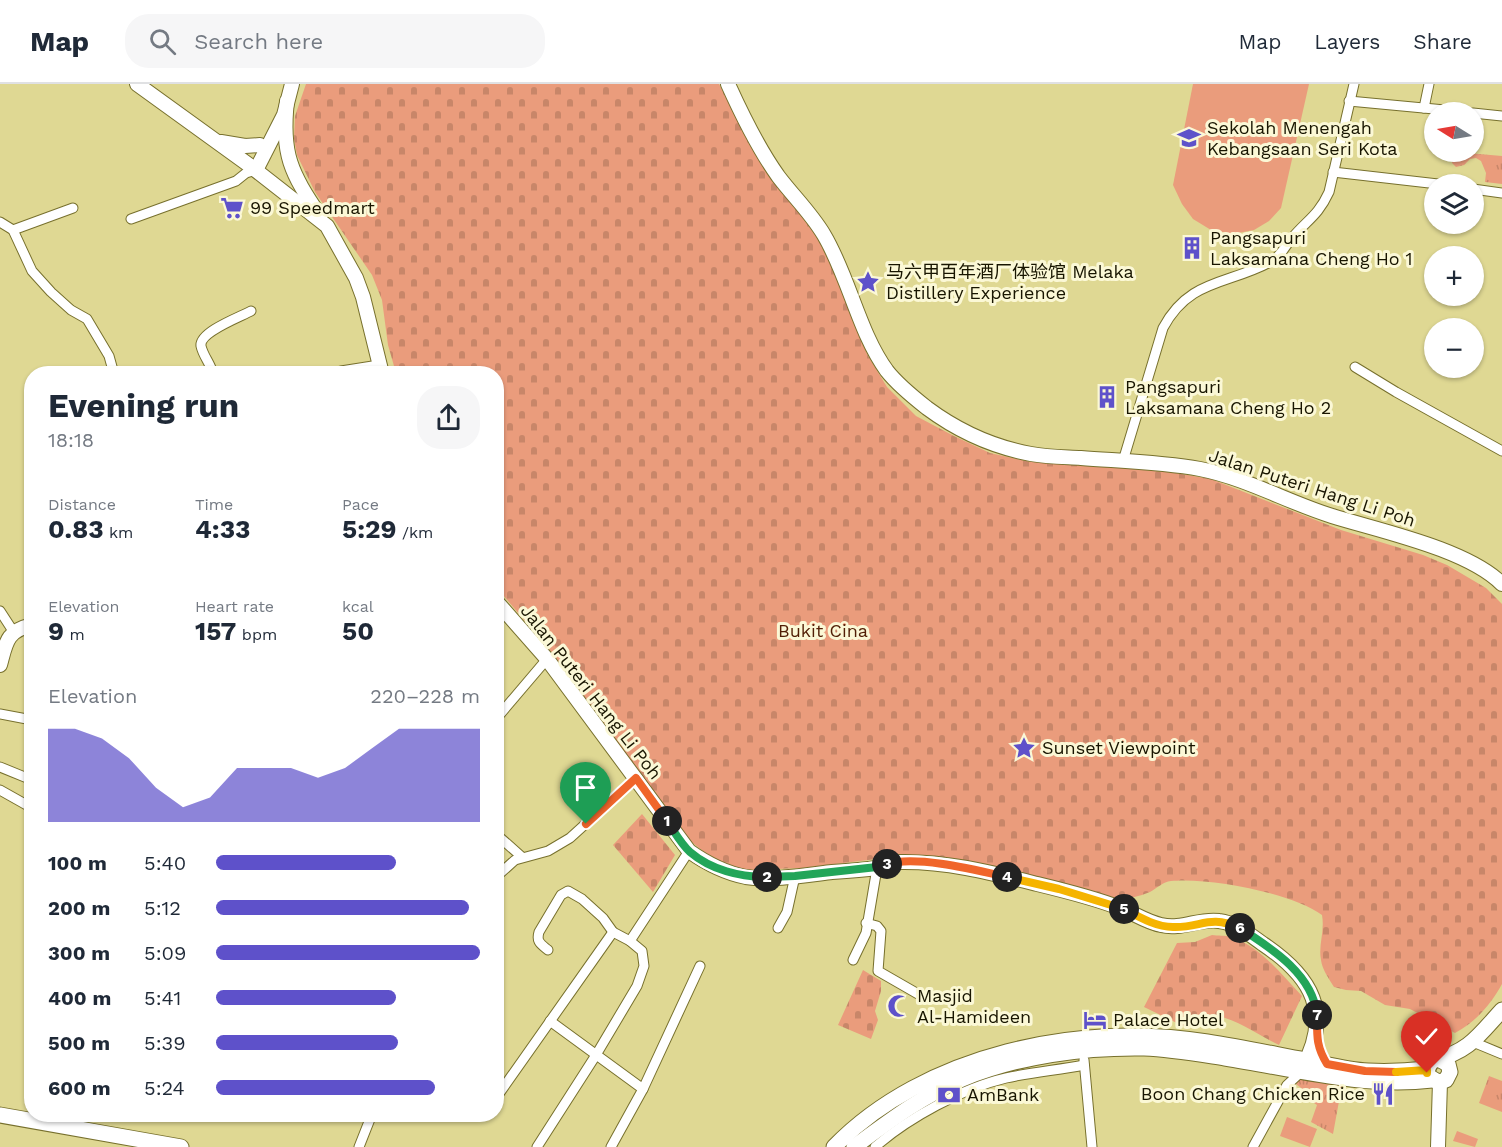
<!DOCTYPE html>
<html lang="en">
<head>
<meta charset="utf-8">
<style>
	body { margin:0; font-family:"Work Sans","Noto Sans SC",sans-serif; background:#f6f6f7; color:#1f2937; height:100vh; display:flex; flex-direction:column; font-size:22px; white-space:nowrap }
	* { box-sizing:border-box; margin:0 }
	p { font-size:20px; color:#747a83 }
	.icon { flex:none; width:33px; height:33px; fill:none; stroke:currentColor; stroke-width:2; stroke-linecap:round; stroke-linejoin:round }
	.map { position:relative; flex:1; overflow:hidden }
	.panel { position:absolute; left:24px; top:282px; width:480px; height:756px; display:flex; flex-direction:column; background:#fff; border-radius:24px; box-shadow:0 2px 4px #0004 }
	.panel>* { flex:none }
	.needle { width:39px; rotate:281deg }
	.fabs { position:absolute; left:1424px; top:18px; display:grid; gap:12px }
	.fabs a { display:grid; place-items:center; width:60px; height:60px; border-radius:50%; background:#fff; box-shadow:0 2px 4px #0004; font-size:30px }
	.pin { position:absolute; display:grid; place-items:center; width:51px; height:51px; color:#fff; margin:-62px -26px; border-radius:50% 50% 50% 0; rotate:-45deg; box-shadow:0 0 6px #0007 }
	.pin .icon { rotate:45deg }
	.km { position:absolute; width:30px; height:30px; margin:-15px; border-radius:50%; background:#222; color:#fff; font-size:16px; line-height:30px; text-align:center }
	.round { display:grid; place-items:center; flex:none; width:63px; height:63px; border-radius:24px; background:#f6f6f7 }
	.head { display:flex; align-items:center; justify-content:space-between; height:102px; padding:0 24px }
	h1 { font-size:33px; font-weight:700; line-height:45px }
	.figures { display:grid; grid-template-columns:repeat(3,1fr); gap:9px; height:102px; padding:6px 24px }
	.figures div { display:grid; align-content:center }
	.figures b { font-size:26px; font-weight:700 }
	.figures small { font-size:16px; font-weight:400 }
	.figures p { font-size:16px }
	.chart { height:168px; padding:12px 24px }
	.chart p { display:flex; justify-content:space-between }
	.chart svg { width:100%; height:108px; margin-top:6px; fill:#5e51ca; opacity:.7 }
	ul { padding:0 24px; list-style:none; font-size:20px }
	li { display:grid; grid-template-columns:96px 72px 1fr; align-items:center; height:45px }
	li i { height:15px; border-radius:8px; background:#5e51ca }
	header { display:flex; align-items:center; gap:36px; box-sizing:border-box; height:84px; padding:0 30px; background:#fff; border-bottom:2px solid #e0e1e3 }
	header strong { font-size:28px }
	nav { display:flex; gap:33px; margin-inline-start:auto; font-size:21px }
	.search { width:420px; height:54px; background:#f6f6f7; display:flex; align-items:center; gap:15px; box-sizing:border-box; padding:0 21px; border-radius:24px; color:#747a83; font-size:22px }
	.map>svg:first-child { display:block }
</style>
</head>
<body>
<header>
<strong>Map</strong>
<div class="search"><svg class="icon" aria-label="search" viewBox="0 0 24 24"><circle cx="10" cy="10" r="6"/><path d="M15 15l6 6"/></svg>Search here</div>
<nav><a>Map</a><a>Layers</a><a>Share</a></nav>
</header>
<div class="map">
<svg width="1502" height="1063" viewBox="0 0 1502 1063">
	<defs>
		<pattern id="grass-tufts" width="24" height="20" patternUnits="userSpaceOnUse" patternTransform="scale(1.5)"><rect width="24" height="20" fill="#ea9c7c"/><path d="M3 7l-1-3M5 7V3M7 7l1-3M15 17l-1-3M17 17v-4M19 17l1-3" fill="none" stroke="#c88669"/></pattern>
		<pattern id="cemetery-stones" width="16" height="16" patternUnits="userSpaceOnUse" patternTransform="scale(1.5)"><rect width="16" height="16" fill="#ea9c7c"/><path d="M2 7V4a2 2 0 0 1 4 0v3zM10 15v-3a2 2 0 0 1 4 0v3z" fill="#c88669"/></pattern>
	</defs>
	<rect width="100%" height="100%" fill="#dfd893"/>
	<g fill="url(#grass-tufts)">
		<path d="M1456 68 1502 72V100L1485 98 1486 89 1481 77 1476 74 1470 75 1464 81 1456 83 1452 79 1454 69Z"/>
		<path d="M1489 992 1502 997V1028L1479 1019Z"/>
		<path d="M1301 993 1342 1001 1333 1050 1311 1038 1317 1021 1308 1015 1310 1011 1296 1000Z"/>
		<path d="M1457 1047 1478 1055 1475 1063 1453 1057Z"/>
	</g>
	<g fill="url(#cemetery-stones)">
		<path d="M306 0H719L773 95 817 152 837 186 867 270 887 303 916 332 954 352 990 369 1031 378 1081 380 1176 389 1211 395 1341 446 1423 471 1447 481 1486 504 1502 520V900C1491 920 1476 938 1455 949L1410 925 1385 921 1361 907 1346 906 1334 903C1329 895 1322 885 1321 876 1318 861 1325 848 1322 831 1293 809 1208 793 1171 797 1163 798 1157 804 1150 808 1136 814 1125 815 1110 814L885 774 802 784 747 786 723 779 703 767 689 756 552 569 497 504 496 290 396 289 388 261 382 216 372 191 315 108 297 71 294 55 295 32Z"/>
		<path d="M642 730 675 771 653 808 613 761Z"/>
		<path d="M1212 851C1218 852 1225 851 1231 853 1260 862 1282 891 1302 912L1279 961C1250 948 1213 914 1183 942L1144 923 1177 859 1195 858Z"/>
		<path d="M863 886 881 897V907L875 927 878 936 871 955 838 941Z"/>
	</g>
	<g fill="#ea9c7c">
		<path d="M1193 0H1309L1281 124 1269 137 1254 146 1233 150 1211 146 1193 135 1182 120 1173 101Z"/>
		<path d="M1287 1033 1317 1045 1310 1063 1280 1052Z"/>
	</g>
	<g fill="none" stroke-linecap="round" stroke-linejoin="round">
		<g stroke="#77702d" stroke-width="11">
			<g id="street">
				<path d="M1349 17 1466 28"/>
				<path d="M1424 24 1429 0"/>
				<path d="M1473 29 1502 32"/>
				<path d="M1333 88 1438 100"/>
				<path d="M1473 105 1502 109"/>
				<path d="M131 135 236 97 246 89 256 86"/>
				<path d="M0 138 13 146 32 187 51 208 71 226 87 235 109 272 114 290"/>
				<path d="M13 146 73 124"/>
				<path d="M1355 283 1396 308 1502 367"/>
				<path d="M213 290C211 280 203 272 201 262 199 248 240 233 251 227"/>
				<path d="M338 290 341 287 379 281"/>
				<path d="M1123 377 1163 244C1189 195 1227 201 1270 178 1281 173 1284 163 1292 154 1307 136 1318 132 1329 108L1354 0"/>
				<path d="M0 527 13 547"/>
				<path d="M0 630 32 636"/>
				<path d="M496 635 547 575"/>
				<path d="M0 683 32 696"/>
				<path d="M0 706 32 724"/>
				<path d="M496 750 522 773"/>
				<path d="M496 793 515 776 548 767 570 754 636 694"/>
				<path d="M866 839 877 842 881 847 878 887 925 914"/>
				<path d="M778 844 787 828 795 792"/>
				<path d="M630 857 689 767"/>
				<path d="M853 876 866 849 877 784"/>
				<path d="M550 937 643 1005"/>
				<path d="M1473 958 1502 970"/>
				<path d="M1084 976 1092 1063"/>
				<path d="M496 1014 613 848"/>
				<path d="M359 1063 372 1030"/>
				<path d="M537 1063 596 971 637 902 644 882 642 867 630 857 613 848 603 834 582 815 568 807 561 811 539 848C536 858 541 860 548 866"/>
				<path d="M611 1063 643 1005 700 882"/>
				<path d="M875 1063C908 1034 963 1004 1006 994 1032 988 1059 986 1084 981"/>
				<path d="M1253 1063 1287 1001 1301 988"/>
			</g>
		</g>
		<g stroke="#77702d" stroke-width="16">
			<g id="secondary">
				<path d="M137 0 249 81 327 142 356 194 363 213 382 290"/>
				<path d="M728 0C742 31 758 64 778 92 793 112 811 129 824 151 849 193 859 249 887 287 898 301 913 313 927 324 958 347 993 363 1031 370 1047 373 1064 373 1081 374 1120 377 1161 378 1200 385 1246 394 1287 418 1332 432 1380 447 1467 465 1502 500"/>
				<path d="M287 17C281 70 291 89 320 132"/>
				<path d="M221 58 245 62 260 61"/>
				<path d="M256 86 284 31 292 0"/>
				<path d="M496 517 547 575 689 767C706 779 725 789 746 793 770 797 807 791 832 788 847 787 862 786 877 784 884 782 891 778 899 778 944 777 989 788 1033 799 1062 806 1092 813 1120 824 1134 829 1146 838 1161 841 1182 846 1199 834 1219 837 1236 839 1249 850 1263 860 1312 893 1333 929 1302 985"/>
				<path d="M0 581C6 559 6 547 32 541"/>
				<path d="M1438 1063 1440 998"/>
			</g>
		</g>
		<g stroke="#77702d" stroke-width="17">
			<g id="primary">
				<path d="M1438 975 1448 980 1450 988 1446 996 1438 998 1428 992C1426 985 1429 980 1434 976 1469 968 1479 951 1502 926"/>
				<path d="M0 1031 181 1063"/>
				<path d="M834 1063C924 970 1082 937 1207 958 1240 963 1273 970 1305 976 1326 980 1347 986 1368 987 1388 988 1408 987 1427 985"/>
				<path d="M854 1063C888 1038 922 1012 962 995 1018 972 1084 963 1144 964 1171 965 1199 970 1225 974 1295 985 1362 1004 1432 996"/>
			</g>
		</g>
		<use href="#street" stroke="#fff" stroke-width="9"/>
		<use href="#secondary" stroke="#fff" stroke-width="14"/>
		<use href="#primary" stroke="#fff" stroke-width="15"/>
	</g>
	<g fill="none" stroke-linecap="round" stroke-linejoin="round">
		<g stroke="#fff" stroke-width="12">
			<path id="split-1" d="M586 740 636 694 667 737"/>
		</g>
		<g stroke="#fff" stroke-width="12">
			<path id="split-2" d="M667 737C674 747 681 760 690 768 711 786 740 793 767 793"/>
		</g>
		<g stroke="#fff" stroke-width="12">
			<path id="split-3" d="M767 793 795 792 877 783 887 780"/>
		</g>
		<g stroke="#fff" stroke-width="12">
			<path id="split-4" d="M887 780C917 771 976 786 1007 793"/>
		</g>
		<g stroke="#fff" stroke-width="12">
			<path id="split-5" d="M1007 793 1059 805 1124 825"/>
		</g>
		<g stroke="#fff" stroke-width="12">
			<path id="split-6" d="M1124 825C1139 833 1156 843 1173 843 1202 844 1208 830 1240 844"/>
		</g>
		<g stroke="#fff" stroke-width="12">
			<path id="split-7" d="M1240 844C1271 864 1313 890 1317 931"/>
		</g>
		<g stroke="#fff" stroke-width="12">
			<path id="split-8" d="M1317 931C1317 952 1316 962 1327 980L1365 987 1396 988"/>
		</g>
		<g stroke="#fff" stroke-width="12">
			<path id="split-9" d="M1396 988 1427 986V989"/>
		</g>
		<use href="#split-1" stroke="#f0652b" stroke-width="8"/>
		<use href="#split-2" stroke="#22a559" stroke-width="8"/>
		<use href="#split-3" stroke="#22a559" stroke-width="8"/>
		<use href="#split-4" stroke="#f0652b" stroke-width="8"/>
		<use href="#split-5" stroke="#f5b400" stroke-width="8"/>
		<use href="#split-6" stroke="#f5b400" stroke-width="8"/>
		<use href="#split-7" stroke="#22a559" stroke-width="8"/>
		<use href="#split-8" stroke="#f0652b" stroke-width="8"/>
		<use href="#split-9" stroke="#f5b400" stroke-width="8"/>
	</g>
	<defs>
		<g id="school-bare" transform="scale(1.8)"><path d="M0-5L7-2L0 1L-7-2ZM-4 1L0 2.5L4 1V4Q0 6-4 4Z" fill="#5e51ca" stroke="#fbf8d6" stroke-width="2.5" paint-order="stroke"/></g>
		<g id="supermarket-bare" transform="scale(1.8)"><path d="M-6-5.5h2.5l.6 2H6L4.5 2H-2.5L-4.4-4H-6ZM-1.5 3.2a1.3 1.3 0 1 0 .1 0ZM3 3.2a1.3 1.3 0 1 0 .1 0Z" fill="#5e51ca" stroke="#fbf8d6" stroke-width="2.5" paint-order="stroke"/></g>
		<g id="building-bare" transform="scale(1.8)"><path d="M-4-6H4V6H1V3H-1V6H-4ZM-2.5-4.3h1.7v1.8h-1.7ZM.8-4.3h1.7v1.8H.8ZM-2.5-1h1.7V.8h-1.7ZM.8-1h1.7V.8H.8Z" fill="#5e51ca" stroke="#fbf8d6" stroke-width="2.5" paint-order="stroke"/></g>
		<g id="sight-bare" transform="scale(1.8)"><path d="M0-6L1.8-2.2L6-1.7L2.9 1.2L3.7 5.4L0 3.3L-3.7 5.4L-2.9 1.2L-6-1.7L-1.8-2.2Z" fill="#5e51ca" stroke="#fbf8d6" stroke-width="2.5" paint-order="stroke"/></g>
		<g id="mosque-bare" transform="scale(1.8)"><path d="M3.5-4.9A6 6 0 1 0 3.5 4.9A5 5 0 1 1 3.5-4.9Z" fill="#5e51ca" stroke="#fbf8d6" stroke-width="2.5" paint-order="stroke"/></g>
		<g id="hotel-bare" transform="scale(1.8)"><path d="M-6-4.5h1.5V1H6V5H4.5V3h-9V5H-6ZM-4 0a1.8 1.8 0 1 1 3.6 0ZM.5 0V-2.5h3Q6-2.5 6 0Z" fill="#5e51ca" stroke="#fbf8d6" stroke-width="2.5" paint-order="stroke"/></g>
		<g id="restaurant-bare" transform="scale(1.8)"><path d="M-5-6h1v4h1v-4h1v4h1v-4h1v5L-1.5 .5V6h-2V.5L-5-1ZM5-6V6H3V1.5H1.5Q1.5-4 5-6Z" fill="#5e51ca" stroke="#fbf8d6" stroke-width="2.5" paint-order="stroke"/></g>
		<g id="bank-bare" transform="scale(1.8)"><path d="M-6-4H6V4H-6ZM0-2.3a2.3 2.3 0 1 0 0 4.6a2.3 2.3 0 1 0 0-4.6Z" fill="#5e51ca" stroke="#fbf8d6" stroke-width="2.5" paint-order="stroke"/></g>
	</defs>
	<g fill-rule="evenodd">
		<use href="#school-bare" x="1189" y="54"/>
		<use href="#supermarket-bare" x="232" y="124"/>
		<use href="#building-bare" x="1192" y="164"/>
		<use href="#sight-bare" x="868" y="198"/>
		<use href="#building-bare" x="1107" y="313"/>
		<use href="#sight-bare" x="1024" y="664"/>
		<use href="#mosque-bare" x="899" y="922"/>
		<use href="#hotel-bare" x="1095" y="936"/>
		<use href="#restaurant-bare" x="1383" y="1010"/>
		<use href="#bank-bare" x="949" y="1011"/>
	</g>
	<g text-anchor="middle" stroke-width="6" stroke-linejoin="round" paint-order="stroke">
		<g font-size="18" fill="#181500" stroke="#fbf8d6" text-anchor="start">
			<text x="1207" y="50">Sekolah Menengah<tspan x="1207" dy="21">Kebangsaan Seri Kota</tspan></text>
			<text x="250" y="130">99 Speedmart</text>
			<text x="1210" y="160">Pangsapuri<tspan x="1210" dy="21">Laksamana Cheng Ho 1</tspan></text>
			<text x="886" y="194">马六甲百年酒厂体验馆 Melaka<tspan x="886" dy="21">Distillery Experience</tspan></text>
			<text x="1125" y="309">Pangsapuri<tspan x="1125" dy="21">Laksamana Cheng Ho 2</tspan></text>
			<text x="1042" y="670">Sunset Viewpoint</text>
			<text x="917" y="918">Masjid<tspan x="917" dy="21">Al-Hamideen</tspan></text>
			<text x="1113" y="942">Palace Hotel</text>
			<text x="1365" y="1016" text-anchor="end">Boon Chang Chicken Rice</text>
			<text x="967" y="1017">AmBank</text>
		</g>
		<g font-size="18" fill="#181500" stroke="#fbf8d6">
			<text transform="translate(1312 404) rotate(18)" y="6">Jalan Puteri Hang Li Poh</text>
			<text transform="translate(591 608) rotate(52)" y="6">Jalan Puteri Hang Li Poh</text>
		</g>
		<g font-size="18" fill="#511e05" stroke="#fbf8d6">
			<text x="823" y="553">Bukit Cina</text>
		</g>
	</g>
</svg>
<div class="fabs">
<a><svg class="needle" viewBox="-14 -14 28 28"><path d="M0-13l5 13h-10z" fill="#e53935"/><path d="M0 13l5-13h-10z" fill="#747a83"/></svg></a>
<a><svg class="icon" aria-label="layers" viewBox="0 0 24 24"><path d="M12 4l9 5-9 5-9-5zM3 14l9 5 9-5"/></svg></a>
<a>+</a>
<a>−</a>
</div>
<div class="pin" style="left:586px;top:740px;background:#1e9e55"><svg class="icon" aria-label="arrive" viewBox="0 0 24 24"><path d="M6 21V4h12l-3 4 3 4H6"/></svg></div>
<div class="pin" style="left:1427px;top:989px;background:#d93025"><svg class="icon" aria-label="check" viewBox="0 0 24 24"><path d="M5 12l5 5 9-10"/></svg></div>
<b class="km" style="left:667px;top:737px">1</b>
<b class="km" style="left:767px;top:793px">2</b>
<b class="km" style="left:887px;top:780px">3</b>
<b class="km" style="left:1007px;top:793px">4</b>
<b class="km" style="left:1124px;top:825px">5</b>
<b class="km" style="left:1240px;top:844px">6</b>
<b class="km" style="left:1317px;top:931px">7</b>
<section class="panel">
<div class="head"><div><h1>Evening run</h1><p>18:18</p></div><a class="round"><svg class="icon" aria-label="share" viewBox="0 0 24 24"><path d="M12 15V3M7 8l5-5 5 5M5 13v7h14v-7"/></svg></a></div>
<div class="figures">
<div><p>Distance</p><b>0.83<small> km</small></b></div>
<div><p>Time</p><b>4:33</b></div>
<div><p>Pace</p><b>5:29<small> /km</small></b></div>
</div>
<div class="figures">
<div><p>Elevation</p><b>9<small> m</small></b></div>
<div><p>Heart rate</p><b>157<small> bpm</small></b></div>
<div><p>kcal</p><b>50</b></div>
</div>
<div class="chart"><p><span>Elevation</span>220–228 m</p>
<svg viewBox="0 0 160 44" preserveAspectRatio="none"><path d="M0 44V6L10 6L20 10L30 18L40 30L50 38L60 34L70 22L80 22L90 22L100 26L110 22L120 14L130 6L140 6L150 6L160 6V44z"/></svg>
</div>
<ul>
<li><b>100 m</b>5:40<i style="width:68%"></i></li>
<li><b>200 m</b>5:12<i style="width:96%"></i></li>
<li><b>300 m</b>5:09<i style="width:100%"></i></li>
<li><b>400 m</b>5:41<i style="width:68%"></i></li>
<li><b>500 m</b>5:39<i style="width:69%"></i></li>
<li><b>600 m</b>5:24<i style="width:83%"></i></li>
</ul>
</section>
</div>
</body>
</html>
